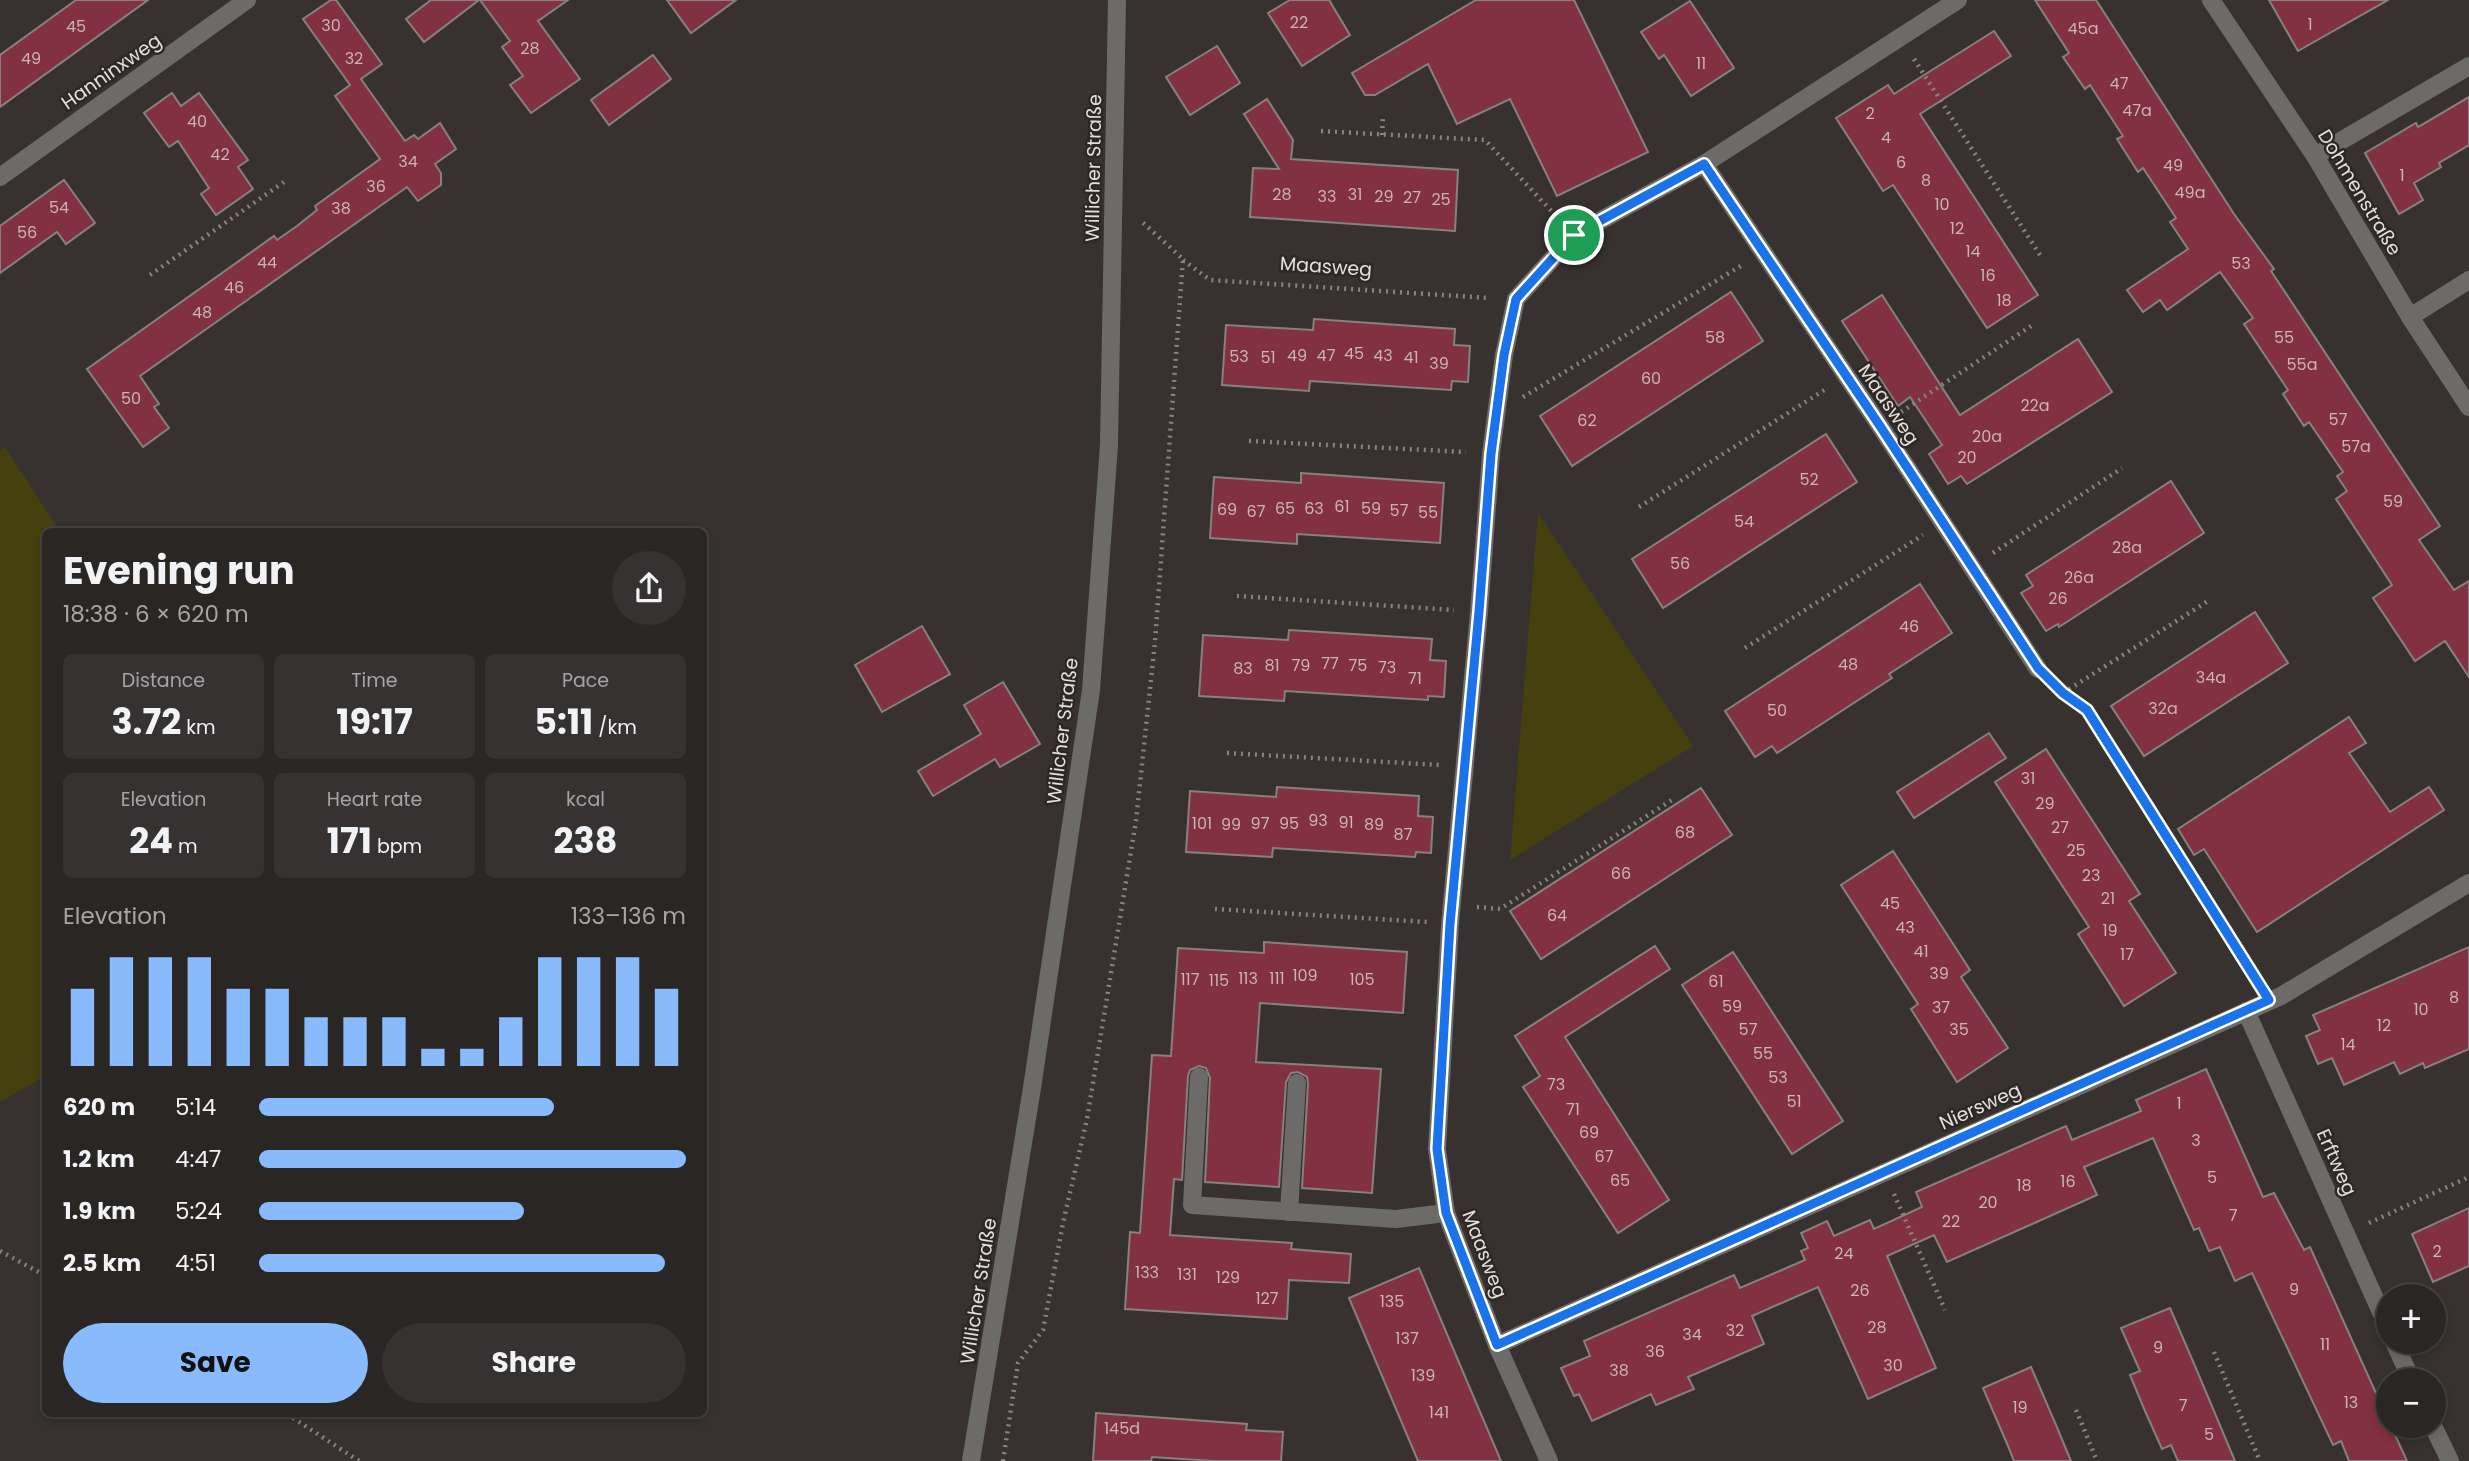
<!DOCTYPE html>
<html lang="en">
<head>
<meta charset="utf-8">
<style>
	body { margin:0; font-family:Poppins,sans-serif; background:#353231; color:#f1f3f6; height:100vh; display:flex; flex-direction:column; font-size:26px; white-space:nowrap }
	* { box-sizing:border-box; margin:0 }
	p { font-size:23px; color:#a5a5a6 }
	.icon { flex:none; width:38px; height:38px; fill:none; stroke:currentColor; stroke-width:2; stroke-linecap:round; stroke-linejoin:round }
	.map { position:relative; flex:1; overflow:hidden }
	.sheet { position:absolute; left:42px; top:528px; width:665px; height:889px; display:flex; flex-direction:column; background:#292624; border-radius:10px; box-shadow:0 4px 10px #0003,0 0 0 2px #454341 }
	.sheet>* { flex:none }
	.fabs { position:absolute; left:2376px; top:1284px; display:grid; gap:14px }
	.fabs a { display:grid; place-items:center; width:70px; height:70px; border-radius:50%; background:#292624; box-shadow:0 4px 10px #0003,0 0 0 2px #454341; font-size:35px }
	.pin { position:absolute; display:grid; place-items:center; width:60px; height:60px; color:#fff; margin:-30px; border:4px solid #fff; border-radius:50%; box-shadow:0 2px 7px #0007 }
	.round { display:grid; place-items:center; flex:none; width:74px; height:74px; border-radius:37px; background:#353231 }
	.headline { display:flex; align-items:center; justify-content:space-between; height:119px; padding:0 21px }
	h1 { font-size:38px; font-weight:700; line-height:52px }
	.stats { display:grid; grid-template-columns:repeat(3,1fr); gap:10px; height:119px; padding:7px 21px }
	.stats div { display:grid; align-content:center; border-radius:10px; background:#353231; text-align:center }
	.stats b { font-size:35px; font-weight:700 }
	.stats small { font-size:19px; font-weight:400 }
	.stats p { font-size:19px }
	.chart { height:196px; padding:14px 21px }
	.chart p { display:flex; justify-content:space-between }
	.chart svg { width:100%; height:126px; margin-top:7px; stroke:#88bafc; stroke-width:6 }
	.cta { display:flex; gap:14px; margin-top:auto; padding:14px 21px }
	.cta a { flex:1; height:80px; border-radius:42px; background:#88bafc; color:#111; font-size:28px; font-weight:700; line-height:80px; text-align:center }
	.cta a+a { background:#353231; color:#f1f3f6 }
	ul { padding:0 21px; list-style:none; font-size:23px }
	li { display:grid; grid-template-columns:112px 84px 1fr; align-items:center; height:52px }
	li i { height:18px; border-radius:9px; background:#88bafc }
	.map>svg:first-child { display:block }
</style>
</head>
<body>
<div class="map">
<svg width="2469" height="1461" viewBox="0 0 2469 1461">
	<rect width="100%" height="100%" fill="#373230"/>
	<g fill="#463f0e">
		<path d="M5 447 60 532H46L45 1076 0 1102V451Z"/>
		<path d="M1538 513 1693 746 1510 860Z"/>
	</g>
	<g fill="#81313f" stroke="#878081" stroke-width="2">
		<path d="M76 0H148L0 107V55Z"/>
		<path d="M331 0H336L382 64 361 79 405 141 414 135 418 139 440 123 456 149 435 164 441 173V185L418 201 407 187 140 376 159 404 154 407 169 428 143 447 87 369 274 236 277 240 297 226 317 210 315 206 380 159 335 96 350 85 303 19Z"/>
		<path d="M431 0H479L424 42 406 19Z"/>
		<path d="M480 0H568L538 21 580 79 531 113 510 85 523 76 502 47 510 41Z"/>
		<path d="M667 0H736L691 33Z"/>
		<path d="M1290 0H1329L1350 35 1302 66 1268 13Z"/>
		<path d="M1476 0H1574L1648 152 1557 196 1510 99 1457 124 1428 64 1375 95H1365L1352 73Z"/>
		<path d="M2035 0H2096L2234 214 2274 269 2271 271 2440 526 2419 540 2454 590 2469 581V677L2445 641 2415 661 2373 598 2392 585 2336 499 2347 491 2337 476 2343 472 2309 422 2304 426 2283 394 2288 390 2244 324 2253 318 2220 272 2167 310 2160 300 2143 312 2127 290 2188 249 2170 222 2176 218 2143 168 2138 172 2117 139 2123 136 2090 85 2085 89 2063 57 2069 53Z"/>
		<path d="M2269 0H2388L2298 51Z"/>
		<path d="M1690 1 1734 68 1691 96 1664 55 1659 59 1641 32Z"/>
		<path d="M1994 31 2011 56 1920 114 2038 295 1987 328 1893 185 1883 191 1836 118 1888 85 1894 94Z"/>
		<path d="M1217 46 1240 83 1190 115 1166 77Z"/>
		<path d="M653 55 671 79 609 125 591 100Z"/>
		<path d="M172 93 181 106 199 93 248 160 238 167 253 189 216 215 201 194 209 188 178 141 169 147 144 113Z"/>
		<path d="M2469 97V145L2439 163 2441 167 2414 183 2423 200 2399 214 2365 153 2416 123 2418 127Z"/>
		<path d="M1267 99 1293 140 1291 159 1458 170 1455 231 1250 217 1253 168 1279 169 1244 114Z"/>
		<path d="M64 180 95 223 66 244 57 232 0 273V226Z"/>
		<path d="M1731 292 1763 341 1572 466 1540 416Z"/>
		<path d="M1882 295 1960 415 2078 339 2112 392 1967 484 1961 476 1948 484 1929 454 1942 445 1910 397 1898 406 1842 321Z"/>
		<path d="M1314 319 1455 329 1454 345 1470 346 1468 382 1452 381 1451 390 1310 381 1309 391 1222 385 1226 325 1313 330Z"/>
		<path d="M1826 434 1857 482 1663 608 1632 559Z"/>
		<path d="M1301 473 1444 483 1440 543 1297 534V544L1210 538 1214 477 1301 483Z"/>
		<path d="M2171 481 2204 533 2059 627 2058 624 2046 631 2021 593 2033 586 2026 575Z"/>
		<path d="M1920 584 1952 633 1889 674 1892 678 1777 753 1772 746 1755 757 1725 711Z"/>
		<path d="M2255 612 2288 663 2144 756 2111 706Z"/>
		<path d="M922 626 950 674 882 712 855 665Z"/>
		<path d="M1289 630 1432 639 1430 660 1446 661 1444 697 1428 696V700L1285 691 1284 701 1199 696 1203 635 1288 640Z"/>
		<path d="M1003 682 1040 744 1000 767 995 759 933 796 918 771 981 734 964 705Z"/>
		<path d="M2349 717 2366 743 2349 753 2390 812 2429 787 2444 810 2257 932 2204 849 2194 855 2178 829Z"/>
		<path d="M1989 733 2006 758 1914 818 1897 792Z"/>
		<path d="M2046 749 2140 894 2129 901 2176 973 2124 1006 2078 934 2089 927 1995 782Z"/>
		<path d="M1277 787 1419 796 1418 816 1433 817 1431 853 1416 852 1415 857 1273 848 1272 857 1186 852 1190 791 1276 797Z"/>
		<path d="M1701 788 1732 835 1541 959 1510 911Z"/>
		<path d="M1893 851 1970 970 1961 977 2008 1048 1957 1082 1911 1009 1918 1004 1841 885Z"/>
		<path d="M1264 942 1407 952 1403 1013 1260 1003 1256 1062 1381 1069 1372 1193 1302 1188 1308 1084 1307 1077 1298 1072 1291 1073 1286 1082 1279 1187 1205 1182 1210 1078 1206 1068 1199 1066 1190 1070 1188 1076 1182 1180 1174 1179 1170 1235 1292 1243 1291 1249 1351 1254 1349 1283 1289 1280 1287 1319 1125 1309 1130 1232 1140 1233 1152 1055 1171 1056 1178 948 1264 953Z"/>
		<path d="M1655 946 1670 969 1565 1037 1669 1200 1618 1233 1523 1087 1540 1076 1515 1036Z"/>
		<path d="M2469 947V1049L2425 1068 2423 1063 2400 1074 2394 1062 2344 1085 2332 1058 2318 1064 2306 1036 2320 1030 2313 1015Z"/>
		<path d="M1733 952 1843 1121 1792 1154 1682 985Z"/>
		<path d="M2206 1069 2263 1197 2274 1193 2304 1250 2310 1247 2389 1422V1426H2391L2407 1461H2349L2341 1441 2333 1445 2252 1273 2235 1281 2220 1247 2209 1251 2199 1228 2194 1230 2153 1138 2084 1167 2097 1195 1947 1262 1934 1235 1887 1256 1936 1368 1868 1399 1818 1287 1752 1316 1764 1344 1688 1377 1694 1389 1656 1405 1651 1394 1592 1421 1579 1394 1574 1396 1561 1368 1590 1356 1584 1341 1734 1275 1740 1288 1805 1260 1801 1251 1808 1248 1801 1233 1827 1221 1834 1236 1870 1220 1874 1229 1922 1207 1916 1192 2066 1126 2072 1140 2141 1111 2136 1100Z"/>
		<path d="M2469 1208V1266L2433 1282 2412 1234Z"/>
		<path d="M1419 1268 1466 1379 1501 1461H1418L1349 1298Z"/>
		<path d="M2170 1308 2195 1366 2235 1461H2178L2171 1445 2162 1449 2145 1411 2130 1375 2140 1371 2121 1328Z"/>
		<path d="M2031 1367 2056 1425 2071 1461H2014L2008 1446 1983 1388Z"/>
		<path d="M1096 1413 1247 1424 1246 1430 1283 1432 1281 1461H1214L1152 1457 1151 1461H1093Z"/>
	</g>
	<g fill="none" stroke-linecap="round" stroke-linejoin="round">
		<g stroke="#878381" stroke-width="4.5" stroke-dasharray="2 5" stroke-linecap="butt">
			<path d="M1914 59 2040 255"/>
			<path d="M1321 131 1485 140 1556 216"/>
			<path d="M1382 135 1383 115"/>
			<path d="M1183 260 1210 280 1489 298"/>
			<path d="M150 275 284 182"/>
			<path d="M1523 397 1744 264"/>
			<path d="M1901 412 2031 326"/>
			<path d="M1249 441 1466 452"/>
			<path d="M1639 507 1826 389"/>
			<path d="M1993 553 2122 468"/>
			<path d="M1237 596 1454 610"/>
			<path d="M1745 648 1923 535"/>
			<path d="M2056 686 2087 710 2257 981"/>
			<path d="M2063 693 2208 601"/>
			<path d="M1227 753 1439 765"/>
			<path d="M1477 907 1500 909 1672 800"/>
			<path d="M1215 909 1427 922"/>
			<path d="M1894 1194 1945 1310"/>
			<path d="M2369 1223 2469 1177"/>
			<path d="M0 1251 46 1276"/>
			<path d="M2214 1352 2260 1461"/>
			<path d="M2076 1410 2097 1461"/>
			<path d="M287 1414 359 1461"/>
			<path d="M1003 1461 1018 1363 1043 1330 1063 1223 1087 1119 1136 821 1155 642 1183 259 1140 220"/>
		</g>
		<g stroke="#6d6b69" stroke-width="18">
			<path d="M2211 0 2315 156 2410 317 2469 407"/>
			<path d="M2315 156 2469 66"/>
			<path d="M1704 164 1880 426 2038 669"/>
			<path d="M0 177 247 0"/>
			<path d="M2410 317 2469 280"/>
			<path d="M2246 1011 2389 1330"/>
			<path d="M1199 1077 1192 1205 1396 1219 1446 1213"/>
			<path d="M1289 1212 1297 1083"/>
			<path d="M2394 1342 2412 1381"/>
			<path d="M1497 1345 2281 996 2469 883"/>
			<path d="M2433 1426 2450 1461"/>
			<path d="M971 1461 1032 1088 1091 690 1109 445 1117 0"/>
			<path d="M1549 1461 1497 1345 1446 1213 1437 1149 1450 924 1479 612 1491 454 1504 355 1516 299 1574 235 1704 164 1958 0"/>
		</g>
	</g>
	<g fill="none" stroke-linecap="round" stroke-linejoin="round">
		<g stroke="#fff" stroke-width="14">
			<path id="route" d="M1704 164 1880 426 2038 668 2063 693 2087 710 2269 1000 1497 1345 1446 1213 1437 1149 1450 924 1479 612 1491 454 1504 355 1516 299 1574 235Z"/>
		</g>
		<use href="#route" stroke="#1a73e8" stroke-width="9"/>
	</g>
	<g text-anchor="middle" stroke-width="5" stroke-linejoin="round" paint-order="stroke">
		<g font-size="16" fill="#cab4b6">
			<text x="1299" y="28">22</text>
			<text x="2310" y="30">1</text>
			<text x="331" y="31">30</text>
			<text x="76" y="32">45</text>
			<text x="2083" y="34">45a</text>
			<text x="530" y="54">28</text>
			<text x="31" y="64">49</text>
			<text x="354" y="64">32</text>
			<text x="1701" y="69">11</text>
			<text x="2119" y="89">47</text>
			<text x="2137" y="116">47a</text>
			<text x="1870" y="119">2</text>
			<text x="197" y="127">40</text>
			<text x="1886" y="143">4</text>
			<text x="220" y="160">42</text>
			<text x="408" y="167">34</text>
			<text x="1901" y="168">6</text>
			<text x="2173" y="171">49</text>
			<text x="2402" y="181">1</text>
			<text x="1926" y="186">8</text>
			<text x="376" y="192">36</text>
			<text x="2190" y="198">49a</text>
			<text x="1282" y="200">28</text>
			<text x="1355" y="200">31</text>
			<text x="1327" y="202">33</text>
			<text x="1384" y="202">29</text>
			<text x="1412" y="203">27</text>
			<text x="1441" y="205">25</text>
			<text x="1942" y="210">10</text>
			<text x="59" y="213">54</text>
			<text x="341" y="214">38</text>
			<text x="1957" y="234">12</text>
			<text x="27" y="238">56</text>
			<text x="1973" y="257">14</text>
			<text x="267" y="268">44</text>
			<text x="2241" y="269">53</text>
			<text x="1988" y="281">16</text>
			<text x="234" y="293">46</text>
			<text x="2004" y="306">18</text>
			<text x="202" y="318">48</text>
			<text x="1715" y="343">58</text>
			<text x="2284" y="343">55</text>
			<text x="1354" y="359">45</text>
			<text x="1297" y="361">49</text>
			<text x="1326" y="361">47</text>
			<text x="1383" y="361">43</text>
			<text x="1239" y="362">53</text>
			<text x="1268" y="363">51</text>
			<text x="1411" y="363">41</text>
			<text x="1439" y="369">39</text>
			<text x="2302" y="370">55a</text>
			<text x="1651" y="384">60</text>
			<text x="131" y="404">50</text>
			<text x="2035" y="411">22a</text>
			<text x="2338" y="425">57</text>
			<text x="1587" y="426">62</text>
			<text x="1987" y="442">20a</text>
			<text x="2356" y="452">57a</text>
			<text x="1967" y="463">20</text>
			<text x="1809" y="485">52</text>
			<text x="2393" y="507">59</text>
			<text x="1342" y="512">61</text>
			<text x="1285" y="514">65</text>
			<text x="1314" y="514">63</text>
			<text x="1371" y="514">59</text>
			<text x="1227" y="515">69</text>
			<text x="1399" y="516">57</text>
			<text x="1256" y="517">67</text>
			<text x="1428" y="518">55</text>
			<text x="1744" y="527">54</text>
			<text x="2127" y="553">28a</text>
			<text x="1680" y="569">56</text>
			<text x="2079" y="583">26a</text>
			<text x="2058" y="604">26</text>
			<text x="1909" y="632">46</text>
			<text x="1330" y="669">77</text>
			<text x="1848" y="670">48</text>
			<text x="1272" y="671">81</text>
			<text x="1301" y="671">79</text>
			<text x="1358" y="671">75</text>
			<text x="1387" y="673">73</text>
			<text x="1243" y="674">83</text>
			<text x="2211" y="683">34a</text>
			<text x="1415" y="684">71</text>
			<text x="2163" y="714">32a</text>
			<text x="1777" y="716">50</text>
			<text x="2028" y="784">31</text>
			<text x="2045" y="809">29</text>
			<text x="1318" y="826">93</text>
			<text x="1346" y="828">91</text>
			<text x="1202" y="829">101</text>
			<text x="1260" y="829">97</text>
			<text x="1289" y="829">95</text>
			<text x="1231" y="830">99</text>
			<text x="1374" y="830">89</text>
			<text x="2060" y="833">27</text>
			<text x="1685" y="838">68</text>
			<text x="1403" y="840">87</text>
			<text x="2076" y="856">25</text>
			<text x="1621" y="879">66</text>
			<text x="2091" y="881">23</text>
			<text x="2108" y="904">21</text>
			<text x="1890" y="909">45</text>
			<text x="1557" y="921">64</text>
			<text x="1905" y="933">43</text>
			<text x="2110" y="936">19</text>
			<text x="1921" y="957">41</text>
			<text x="2127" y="960">17</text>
			<text x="1939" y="979">39</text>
			<text x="1305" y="981">109</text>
			<text x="1248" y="984">113</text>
			<text x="1277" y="984">111</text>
			<text x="1190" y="985">117</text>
			<text x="1362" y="985">105</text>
			<text x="1219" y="986">115</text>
			<text x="1716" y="987">61</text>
			<text x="2454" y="1003">8</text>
			<text x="1732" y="1012">59</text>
			<text x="1941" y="1013">37</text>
			<text x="2421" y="1015">10</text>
			<text x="2384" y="1031">12</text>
			<text x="1748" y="1035">57</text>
			<text x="1959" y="1035">35</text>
			<text x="2348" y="1050">14</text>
			<text x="1763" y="1059">55</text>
			<text x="1778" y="1083">53</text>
			<text x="1556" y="1090">73</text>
			<text x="1794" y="1107">51</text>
			<text x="2179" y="1109">1</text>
			<text x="1573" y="1115">71</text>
			<text x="1589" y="1138">69</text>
			<text x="2196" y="1146">3</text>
			<text x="1604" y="1162">67</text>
			<text x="2212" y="1183">5</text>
			<text x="1620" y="1186">65</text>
			<text x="2068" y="1187">16</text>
			<text x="2024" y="1191">18</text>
			<text x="1988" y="1208">20</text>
			<text x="2233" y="1221">7</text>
			<text x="1951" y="1227">22</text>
			<text x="2437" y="1257">2</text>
			<text x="1844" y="1259">24</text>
			<text x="1147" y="1278">133</text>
			<text x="1187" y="1280">131</text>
			<text x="1228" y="1283">129</text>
			<text x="2294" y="1295">9</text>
			<text x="1860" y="1296">26</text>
			<text x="1267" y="1304">127</text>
			<text x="1392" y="1307">135</text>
			<text x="1877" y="1333">28</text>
			<text x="1735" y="1336">32</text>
			<text x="1692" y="1340">34</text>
			<text x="1407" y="1344">137</text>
			<text x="2325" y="1350">11</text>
			<text x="2158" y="1353">9</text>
			<text x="1655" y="1357">36</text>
			<text x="1893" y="1371">30</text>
			<text x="1619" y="1376">38</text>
			<text x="1423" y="1381">139</text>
			<text x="2351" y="1408">13</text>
			<text x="2183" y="1411">7</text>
			<text x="2020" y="1413">19</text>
			<text x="1439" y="1418">141</text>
			<text x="1122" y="1434">145d</text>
			<text x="2209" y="1440">5</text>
		</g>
		<g font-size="19" fill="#e2dfdd" stroke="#2d2826">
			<text transform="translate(111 71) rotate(-35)" y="7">Hanninxweg</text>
			<text transform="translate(1093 168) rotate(-89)" y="7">Willicher Straße</text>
			<text transform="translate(2360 192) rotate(59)" y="7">Dohmenstraße</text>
			<text transform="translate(1326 266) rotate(4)" y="7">Maasweg</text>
			<text transform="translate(1889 404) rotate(56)" y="7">Maasweg</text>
			<text transform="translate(1062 731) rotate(-83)" y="7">Willicher Straße</text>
			<text transform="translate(1980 1106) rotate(-24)" y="7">Niersweg</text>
			<text transform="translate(2337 1162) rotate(66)" y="7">Erftweg</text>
			<text transform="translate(1485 1254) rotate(69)" y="7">Maasweg</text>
			<text transform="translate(978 1291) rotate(-81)" y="7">Willicher Straße</text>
		</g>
	</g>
</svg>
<div class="fabs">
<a>+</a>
<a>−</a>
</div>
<div class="pin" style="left:1574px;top:235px;background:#1e9e55"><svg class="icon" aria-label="arrive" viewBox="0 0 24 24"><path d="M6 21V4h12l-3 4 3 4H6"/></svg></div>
<section class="sheet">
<div class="headline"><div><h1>Evening run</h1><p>18:38 · 6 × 620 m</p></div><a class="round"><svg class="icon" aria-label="share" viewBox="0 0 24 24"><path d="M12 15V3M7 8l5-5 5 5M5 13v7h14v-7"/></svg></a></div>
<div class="stats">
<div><p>Distance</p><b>3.72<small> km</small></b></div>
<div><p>Time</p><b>19:17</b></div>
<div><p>Pace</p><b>5:11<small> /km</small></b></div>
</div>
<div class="stats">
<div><p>Elevation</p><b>24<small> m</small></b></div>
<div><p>Heart rate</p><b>171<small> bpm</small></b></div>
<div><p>kcal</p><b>238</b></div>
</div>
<div class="chart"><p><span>Elevation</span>133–136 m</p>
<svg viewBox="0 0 160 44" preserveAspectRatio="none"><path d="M5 44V17M15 44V6M25 44V6M35 44V6M45 44V17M55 44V17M65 44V27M75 44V27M85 44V27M95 44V38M105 44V38M115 44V27M125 44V6M135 44V6M145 44V6M155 44V17"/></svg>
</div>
<ul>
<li><b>620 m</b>5:14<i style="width:69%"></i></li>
<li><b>1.2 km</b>4:47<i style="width:100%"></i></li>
<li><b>1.9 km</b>5:24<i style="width:62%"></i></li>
<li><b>2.5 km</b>4:51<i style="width:95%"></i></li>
</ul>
<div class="cta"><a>Save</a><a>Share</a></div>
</section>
</div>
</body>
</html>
